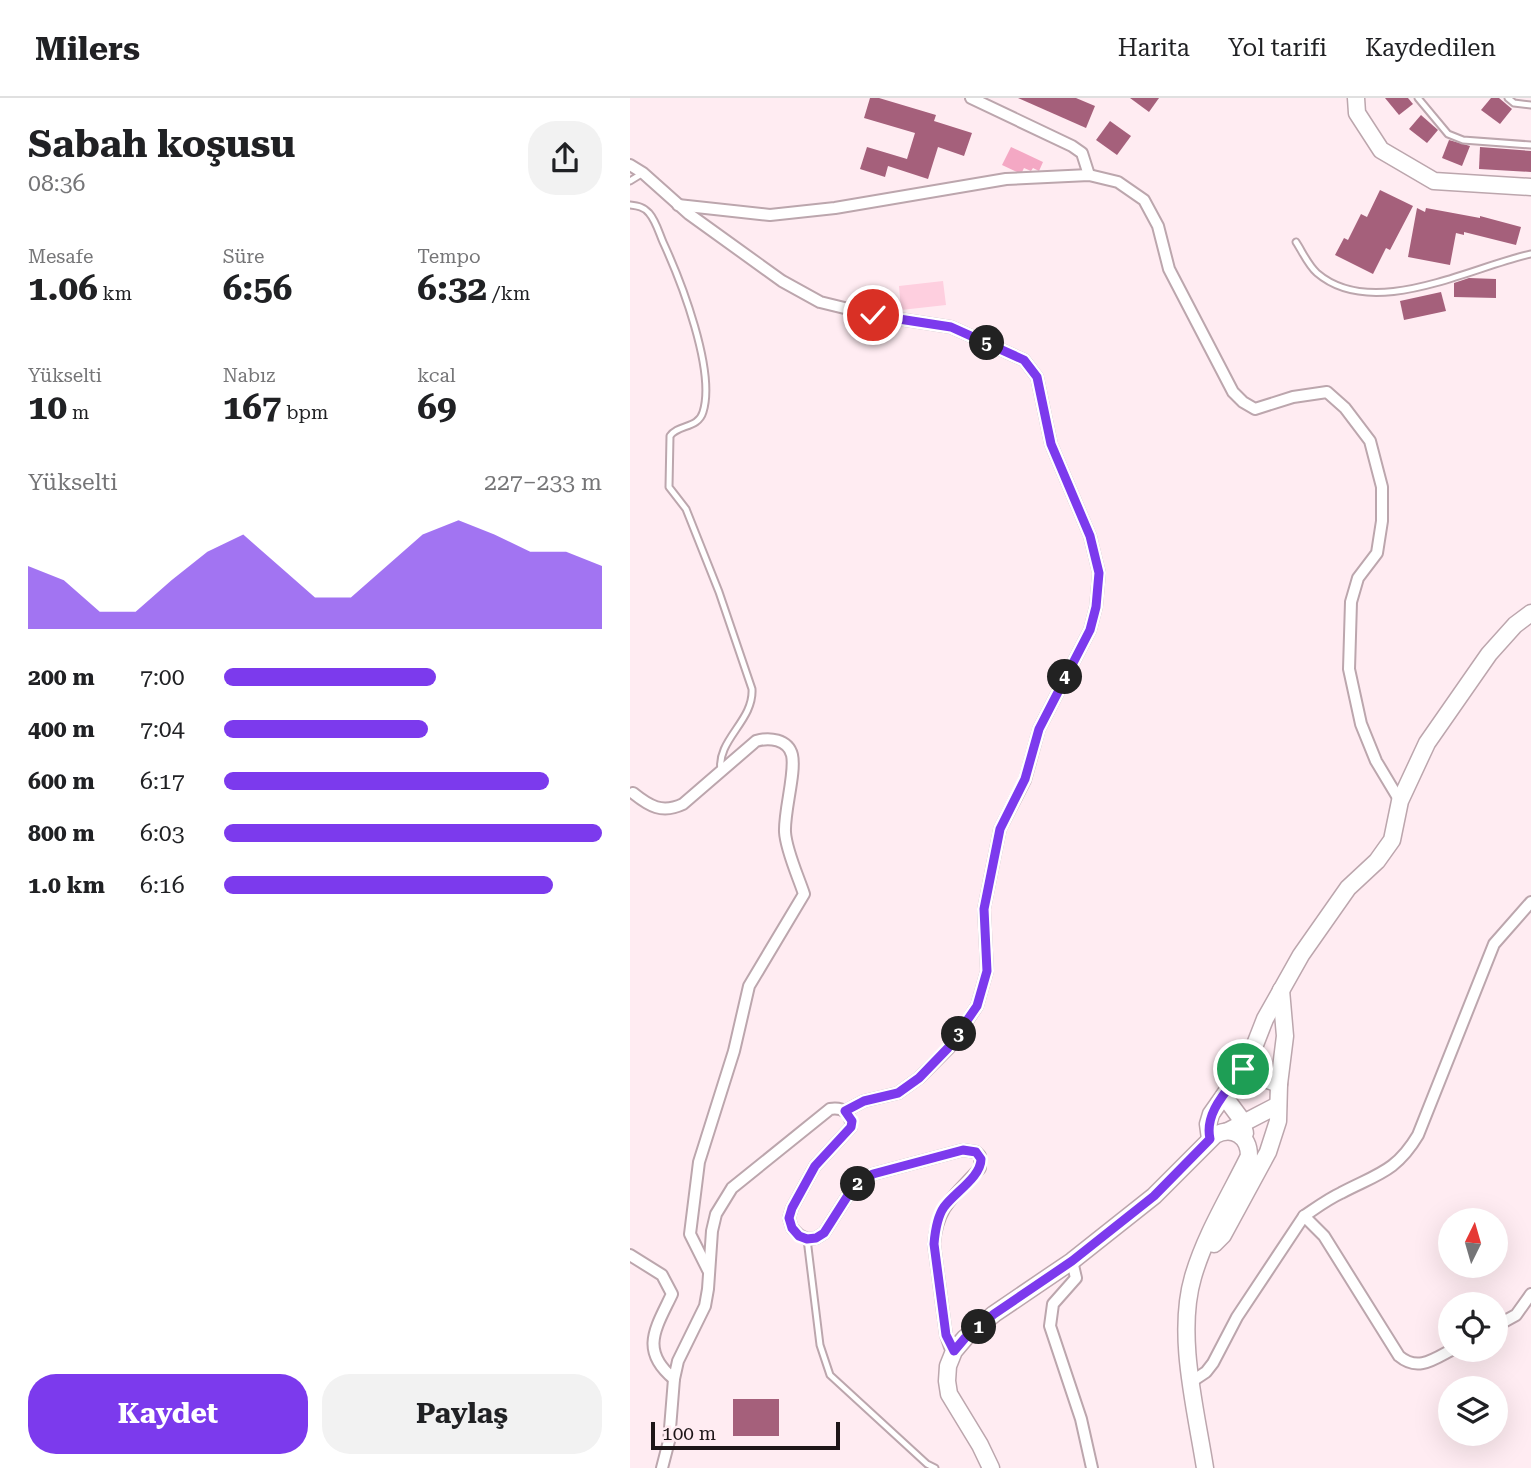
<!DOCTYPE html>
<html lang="tr">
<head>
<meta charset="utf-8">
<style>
	body { margin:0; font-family:"Roboto Serif",serif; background:#f2f2f2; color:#202124; height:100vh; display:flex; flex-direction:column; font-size:26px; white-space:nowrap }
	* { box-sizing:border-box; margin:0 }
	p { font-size:23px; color:#757577 }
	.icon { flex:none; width:38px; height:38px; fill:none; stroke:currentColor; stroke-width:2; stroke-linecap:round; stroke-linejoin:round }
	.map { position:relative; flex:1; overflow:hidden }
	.side { display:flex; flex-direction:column; background:#fff; width:630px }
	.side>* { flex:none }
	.needle { width:46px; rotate:5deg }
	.fabs { position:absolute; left:808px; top:1110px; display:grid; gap:14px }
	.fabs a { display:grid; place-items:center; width:70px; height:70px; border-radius:50%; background:#fff; box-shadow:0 7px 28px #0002; font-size:35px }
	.scale { position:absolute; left:21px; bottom:18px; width:189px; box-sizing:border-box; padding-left:7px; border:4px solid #1e1618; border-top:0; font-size:19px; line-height:24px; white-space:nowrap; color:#1e1618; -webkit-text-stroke:5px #ffecf2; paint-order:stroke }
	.pin { position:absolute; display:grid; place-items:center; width:60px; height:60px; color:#fff; margin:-30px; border:4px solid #fff; border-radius:50%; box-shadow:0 2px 7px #0007 }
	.km { position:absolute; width:35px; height:35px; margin:-18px; border-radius:50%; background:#222; color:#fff; font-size:19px; line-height:35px; text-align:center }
	.round { display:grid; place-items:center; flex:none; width:74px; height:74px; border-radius:28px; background:#f2f2f2 }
	.summary { display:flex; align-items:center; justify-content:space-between; height:119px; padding:0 28px }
	h1 { font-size:38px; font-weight:700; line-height:52px }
	.metrics { display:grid; grid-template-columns:repeat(3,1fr); gap:10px; height:119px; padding:7px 28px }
	.metrics div { display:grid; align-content:center }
	.metrics b { font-size:35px; font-weight:700 }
	.metrics small { font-size:19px; font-weight:400 }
	.metrics p { font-size:19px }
	.chart { height:196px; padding:14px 28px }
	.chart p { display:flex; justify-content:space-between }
	.chart svg { width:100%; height:126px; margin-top:7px; fill:#7c3aed; opacity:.7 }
	.action { display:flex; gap:14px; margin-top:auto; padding:14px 28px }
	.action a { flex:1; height:80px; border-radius:28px; background:#7c3aed; color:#fff; font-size:28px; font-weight:700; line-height:80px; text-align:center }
	.action a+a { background:#f2f2f2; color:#202124 }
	ul { padding:0 28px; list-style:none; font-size:23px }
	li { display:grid; grid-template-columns:112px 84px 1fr; align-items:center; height:52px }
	li i { height:18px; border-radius:9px; background:#7c3aed }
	header { display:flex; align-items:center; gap:42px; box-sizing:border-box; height:98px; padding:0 35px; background:#fff; border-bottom:2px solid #e0e0e0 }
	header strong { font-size:33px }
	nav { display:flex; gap:38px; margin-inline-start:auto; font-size:24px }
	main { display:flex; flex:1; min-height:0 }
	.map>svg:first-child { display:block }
</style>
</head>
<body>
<header>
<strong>Milers</strong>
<nav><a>Harita</a><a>Yol tarifi</a><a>Kaydedilen</a></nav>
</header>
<main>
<section class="side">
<div class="summary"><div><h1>Sabah koşusu</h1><p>08:36</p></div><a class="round"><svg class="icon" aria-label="share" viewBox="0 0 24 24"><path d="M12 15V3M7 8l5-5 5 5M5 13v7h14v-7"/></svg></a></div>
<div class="metrics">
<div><p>Mesafe</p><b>1.06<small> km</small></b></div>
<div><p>Süre</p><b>6:56</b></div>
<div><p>Tempo</p><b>6:32<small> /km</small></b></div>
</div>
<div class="metrics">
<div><p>Yükselti</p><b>10<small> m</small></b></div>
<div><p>Nabız</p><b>167<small> bpm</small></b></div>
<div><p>kcal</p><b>69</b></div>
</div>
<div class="chart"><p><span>Yükselti</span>227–233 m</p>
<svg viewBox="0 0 160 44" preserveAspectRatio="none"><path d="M0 44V22L10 27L20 38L30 38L40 27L50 17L60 11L70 22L80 33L90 33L100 22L110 11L120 6L130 11L140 17L150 17L160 22V44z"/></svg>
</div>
<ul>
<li><b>200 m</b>7:00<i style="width:56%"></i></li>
<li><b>400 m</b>7:04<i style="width:54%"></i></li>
<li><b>600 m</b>6:17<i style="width:86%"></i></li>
<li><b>800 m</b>6:03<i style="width:100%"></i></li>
<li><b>1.0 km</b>6:16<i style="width:87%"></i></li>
</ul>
<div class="action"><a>Kaydet</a><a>Paylaş</a></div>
</section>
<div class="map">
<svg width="901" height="1370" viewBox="0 0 901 1370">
	<rect width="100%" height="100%" fill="#ffecf2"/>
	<path fill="#fecfdf" d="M313 183 316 207 271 212 269 188Z"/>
	<path fill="#f4a8c4" d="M381 49 413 64 409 73 403 70 401 73 394 70 391 76 372 67Z"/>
	<g fill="#a5607b">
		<path d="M240 0H249L306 17 304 23 342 35 334 58 308 49 298 81 258 68 255 79 230 71 237 49 277 61 285 35 234 20Z"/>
		<path d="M388 0H446L465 8 456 30Z"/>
		<path d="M500 0H529L519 14Z"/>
		<path d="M755 0H778L783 6 769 17Z"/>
		<path d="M861 0H869L882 11 870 26 851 12Z"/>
		<path d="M791 17 808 32 797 45 779 31Z"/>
		<path d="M480 23 501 38 487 57 466 42Z"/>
		<path d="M819 42 840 48 832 68 812 60Z"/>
		<path d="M850 49 901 53V74L849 71Z"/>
		<path d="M750 92 783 108 760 152 756 150 743 176 705 157 714 140 718 142 731 116 737 119Z"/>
		<path d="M787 110 795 114 796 110 850 120V118L891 129 886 147 834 134V137L826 135 820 167 778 159Z"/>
		<path d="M839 180 866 181V200L824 199V185Z"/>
		<path d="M811 194 816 213 774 222 770 203Z"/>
		<rect x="103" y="1301" width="46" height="37"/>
	</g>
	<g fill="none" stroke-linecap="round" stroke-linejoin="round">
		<g stroke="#bca6ad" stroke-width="9">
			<g id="lane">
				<path d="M788 0 818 36 833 42 901 47"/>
				<path d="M878 0 884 5 901 7"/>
				<path d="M0 83 13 75"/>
				<path d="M0 107C8 108 14 109 19 115 26 123 29 135 33 144 51 183 86 273 73 314 68 331 48 326 40 338L39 389 56 411 89 494 122 591C124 623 86 642 91 673"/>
				<path d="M666 144C672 153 678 167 687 175 743 223 840 169 901 156"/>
				<path d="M177 1141 190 1247 200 1277 297 1366 305 1370"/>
			</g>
		</g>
		<g stroke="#bca6ad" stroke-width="14">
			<g id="street">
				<path d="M341 0 442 48 452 55 459 77"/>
				<path d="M0 67 13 75 59 116 152 183 190 204 243 217 321 229 394 262 407 279 421 346 460 438 469 475 466 509 460 532 409 631 395 682 370 731 354 811 357 873 347 908 319 950 289 980 268 995 234 1003 215 1013"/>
				<path d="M48 107 140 117 205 110 376 81 459 77 488 84 514 102 528 128 539 171 603 294 613 304 625 311 663 299 697 294 715 310 740 343 752 389V423L747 455 728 480 721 504 719 571 731 626 746 663 770 703"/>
				<path d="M3 695C19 708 32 716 53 706L126 643C139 639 158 641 162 657 166 674 154 713 155 734 156 752 168 778 174 796L119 888 104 953 69 1064 60 1136 78 1172"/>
				<path d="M674 1118C686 1110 698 1101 711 1095 747 1076 766 1074 788 1037L864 846 901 804"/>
				<path d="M0 1157 32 1177 42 1196C26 1230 9 1252 44 1281"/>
				<path d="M442 1163 446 1180 423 1206 420 1228 451 1321 462 1370"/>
				<path d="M866 1228 886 1217 901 1196"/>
				<path d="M561 1284 576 1274 583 1265 607 1219 674 1118 694 1138 769 1258C788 1274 804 1261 823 1251"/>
				<path d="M32 1370 39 1343 44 1281 48 1263 75 1208 78 1191 82 1133 86 1116 102 1090 200 1011C213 1009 222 1015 221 1029L185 1068 162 1110 159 1120 162 1130 169 1137 177 1141 186 1140 194 1135 222 1091 243 1076 333 1052 346 1054 350 1058V1070C326 1097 307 1107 304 1146L316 1237 320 1249 324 1253"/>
			</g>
		</g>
		<g stroke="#bca6ad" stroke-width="19">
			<g id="secondary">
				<path d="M726 0 727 15 751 52 804 83 901 89"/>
				<path d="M608 978 632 980 649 986"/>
				<path d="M594 998 611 1021 615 1035"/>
				<path d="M598 1033 648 1007"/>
				<path d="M580 1041 578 1026 581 1016 619 962 635 921 671 857 718 790 747 763 762 742 770 703 797 645 859 556 885 527 901 515"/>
				<path d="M584 1146 593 1137 638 1054 648 1023 649 986 655 938 651 892"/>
				<path d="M361 1370 350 1347 319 1296 317 1283 318 1268 324 1253 335 1240 364 1216 442 1163 524 1098 585 1037C603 1028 619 1038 619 1058 600 1097 575 1137 563 1179 546 1237 566 1312 575 1370"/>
			</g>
		</g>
		<use href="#lane" stroke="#fff" stroke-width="5"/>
		<use href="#street" stroke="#fff" stroke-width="10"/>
		<use href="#secondary" stroke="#fff" stroke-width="16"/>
	</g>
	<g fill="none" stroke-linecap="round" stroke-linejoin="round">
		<g stroke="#fff" stroke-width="14">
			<path id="route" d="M243 217 321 229 394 262 407 279 421 346 460 438 469 475 466 509 460 532 409 631 395 681 370 731 354 811 357 873 347 908 318 950 289 980 268 995 234 1003 215 1013 222 1023 221 1029 185 1068 162 1110 159 1120 162 1130 169 1138 177 1141 186 1140 194 1135 222 1091 243 1076 333 1052 346 1054 351 1061C351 1079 325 1094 314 1109 307 1119 305 1134 304 1146L316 1237 324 1253 335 1240 364 1216 442 1163 524 1098 580 1041C574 1014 598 992 613 971"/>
		</g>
		<use href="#route" stroke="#7c3aed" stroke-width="9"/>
	</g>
</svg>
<div class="fabs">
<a><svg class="needle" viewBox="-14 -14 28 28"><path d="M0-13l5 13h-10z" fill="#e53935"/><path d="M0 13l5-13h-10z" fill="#757577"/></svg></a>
<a><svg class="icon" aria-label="locate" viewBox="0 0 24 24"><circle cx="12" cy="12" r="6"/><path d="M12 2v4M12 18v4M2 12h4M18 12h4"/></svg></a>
<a><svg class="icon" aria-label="layers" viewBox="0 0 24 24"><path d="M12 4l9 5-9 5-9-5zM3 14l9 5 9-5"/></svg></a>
</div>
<div class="scale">100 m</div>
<div class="pin" style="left:613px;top:971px;background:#1e9e55"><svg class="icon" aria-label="arrive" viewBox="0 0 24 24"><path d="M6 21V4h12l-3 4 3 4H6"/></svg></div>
<div class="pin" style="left:243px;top:217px;background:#d93025"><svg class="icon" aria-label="check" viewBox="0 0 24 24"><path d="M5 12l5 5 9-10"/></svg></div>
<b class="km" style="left:349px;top:1229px">1</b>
<b class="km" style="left:228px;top:1086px">2</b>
<b class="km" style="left:329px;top:936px">3</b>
<b class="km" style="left:435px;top:579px">4</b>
<b class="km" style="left:357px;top:245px">5</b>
</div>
</main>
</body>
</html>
